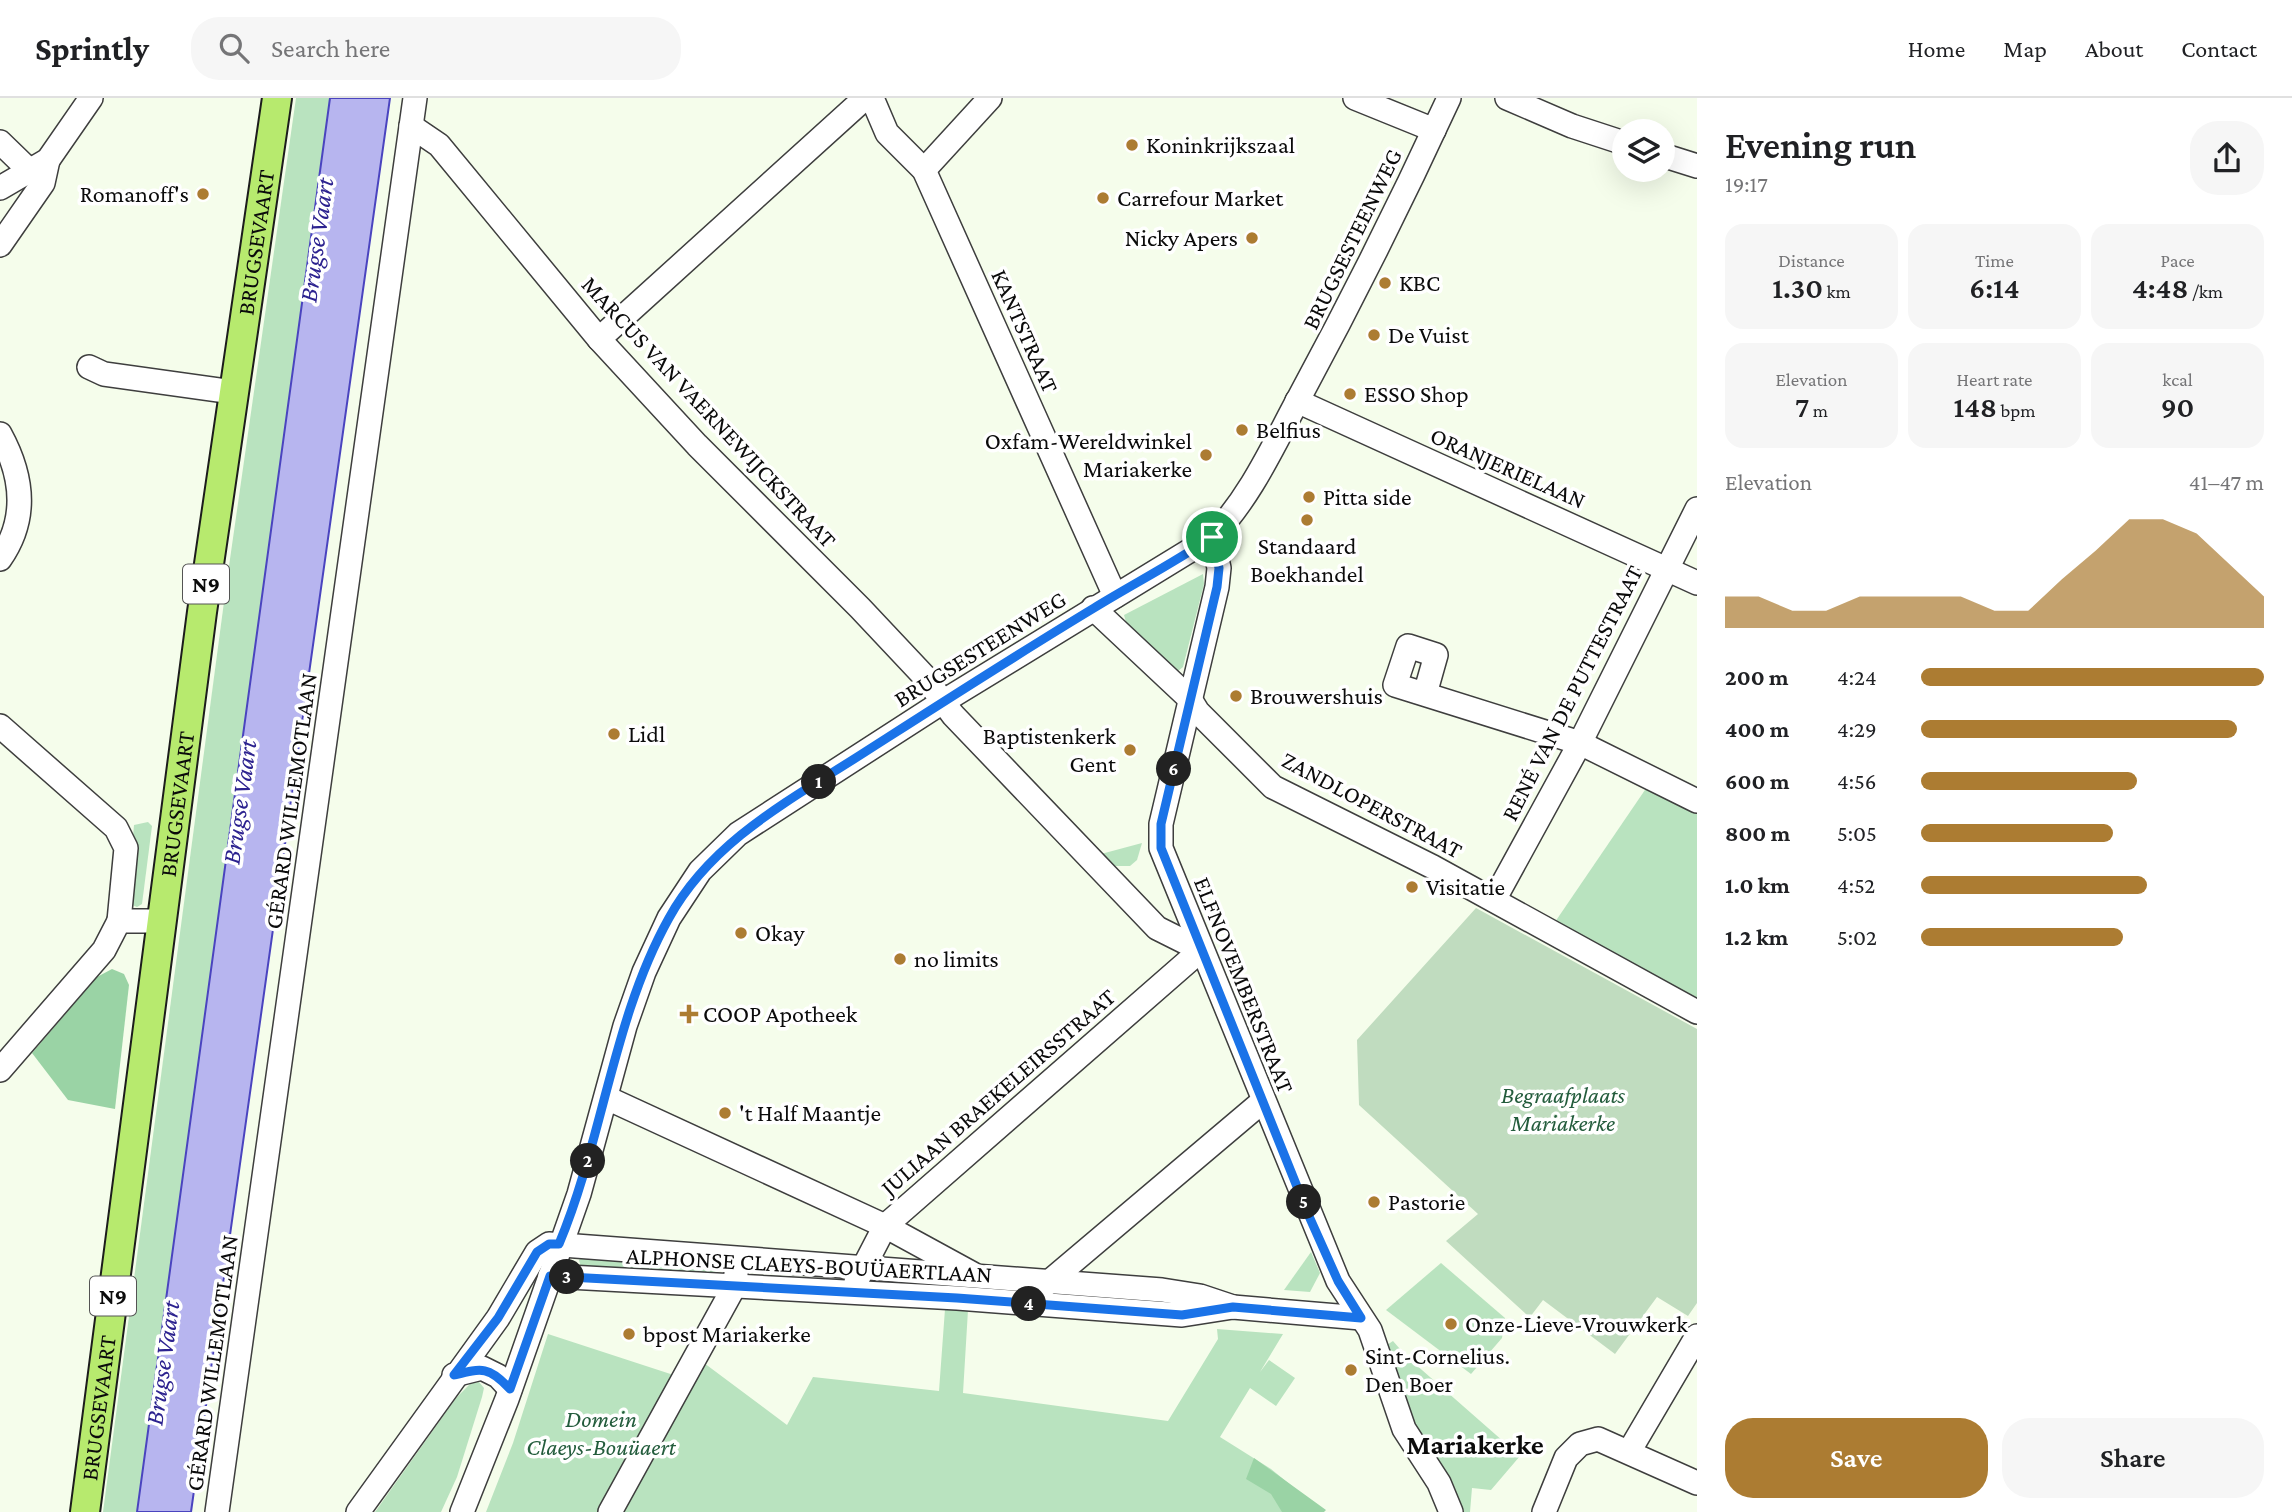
<!DOCTYPE html>
<html lang="en">
<head>
<meta charset="utf-8">
<style>
	body { margin:0; font-family:"Crimson Pro",serif; background:#f6f6f6; color:#202124; height:100vh; display:flex; flex-direction:column; font-size:26px; white-space:nowrap }
	* { box-sizing:border-box; margin:0 }
	p { font-size:23px; color:#757577 }
	.icon { flex:none; width:38px; height:38px; fill:none; stroke:currentColor; stroke-width:2; stroke-linecap:round; stroke-linejoin:round }
	.map { position:relative; flex:1; overflow:hidden }
	.details { display:flex; flex-direction:column; background:#fff; width:595px }
	.details>* { flex:none }
	.fabs { position:absolute; left:1612px; top:21px; display:grid; gap:14px }
	.fabs a { display:grid; place-items:center; width:63px; height:63px; border-radius:50%; background:#fff; box-shadow:0 7px 28px #0002; font-size:35px }
	.pin { position:absolute; display:grid; place-items:center; width:60px; height:60px; color:#fff; margin:-30px; border:4px solid #fff; border-radius:50%; box-shadow:0 2px 7px #0007 }
	.km { position:absolute; width:35px; height:35px; margin:-18px; border-radius:50%; background:#222; color:#fff; font-size:19px; line-height:35px; text-align:center }
	.round { display:grid; place-items:center; flex:none; width:74px; height:74px; border-radius:28px; background:#f6f6f6 }
	.overview { display:flex; align-items:center; justify-content:space-between; height:119px; padding:0 28px }
	h1 { font-size:38px; font-weight:600; line-height:52px }
	.stats { display:grid; grid-template-columns:repeat(3,1fr); gap:10px; height:119px; padding:7px 28px }
	.stats div { display:grid; align-content:center; border-radius:18px; background:#f6f6f6; text-align:center }
	.stats b { font-size:30px; font-weight:600 }
	.stats small { font-size:19px; font-weight:400 }
	.stats p { font-size:19px }
	.chart { height:196px; padding:14px 28px }
	.chart p { display:flex; justify-content:space-between }
	.chart svg { width:100%; height:126px; margin-top:7px; fill:#ac7c32; opacity:.7 }
	.button { display:flex; gap:14px; margin-top:auto; padding:14px 28px }
	.button a { flex:1; height:80px; border-radius:28px; background:#ac7c32; color:#fff; font-size:28px; font-weight:600; line-height:80px; text-align:center }
	.button a+a { background:#f6f6f6; color:#202124 }
	ul { padding:0 28px; list-style:none; font-size:23px }
	li { display:grid; grid-template-columns:112px 84px 1fr; align-items:center; height:52px }
	li i { height:18px; border-radius:9px; background:#ac7c32 }
	header { display:flex; align-items:center; gap:42px; box-sizing:border-box; height:98px; padding:0 35px; background:#fff; border-bottom:2px solid #e0e0e0 }
	header strong { font-size:33px }
	nav { display:flex; gap:38px; margin-inline-start:auto; font-size:24px }
	.search { width:490px; height:63px; background:#f6f6f6; display:flex; align-items:center; gap:18px; box-sizing:border-box; padding:0 24px; border-radius:28px; color:#757577; font-size:26px }
	main { display:flex; flex:1; min-height:0 }
	.map>svg:first-child { display:block }
</style>
</head>
<body>
<header>
<strong>Sprintly</strong>
<div class="search"><svg class="icon" aria-label="search" viewBox="0 0 24 24"><circle cx="10" cy="10" r="6"/><path d="M15 15l6 6"/></svg>Search here</div>
<nav><a>Home</a><a>Map</a><a>About</a><a>Contact</a></nav>
</header>
<main>
<div class="map">
<svg width="1697" height="1414" viewBox="0 0 1697 1414">
	<rect width="100%" height="100%" fill="#f5fdeb"/>
	<g fill="#b9e3bf">
		<path d="M296 0H330L160 1248 137 1414H103L226 489Z"/>
		<path d="M1203 476 1204 486 1183 569 1178 573 1126 524 1124 517Z"/>
		<path d="M1647 689 1697 714V905L1555 824Z"/>
		<path d="M148 724 152 728 142 806 137 809 130 806 128 797 134 727Z"/>
		<path d="M1142 745 1137 762 1130 768H1112L1101 756Z"/>
		<path d="M1311 1154 1320 1175 1310 1194 1284 1192Z"/>
		<path d="M582 1158 714 1169 716 1172 715 1176 582 1173 579 1162Z"/>
		<path d="M1441 1165 1505 1220 1502 1240 1471 1276 1386 1212Z"/>
		<path d="M945 1211 968 1212 963 1295 1168 1323 1218 1241 1217 1231 1283 1236 1260 1274 1269 1262 1295 1280 1276 1308 1250 1290 1220 1339 1271 1371 1324 1414H486L513 1345 548 1236 695 1284 704 1265 787 1327 813 1279 939 1293Z"/>
		<path d="M1393 1243 1406 1258 1520 1358 1491 1392 1472 1390 1470 1414H1464C1453 1381 1436 1372 1422 1344 1407 1313 1396 1280 1387 1247Z"/>
		<path d="M479 1284 484 1290 482 1299 457 1379 441 1414H375L456 1300 471 1285Z"/>
	</g>
	<g fill="#9ad3a5">
		<path d="M112 871 124 876 129 887 115 1011 68 1002 32 955 97 879Z"/>
		<path d="M1254 1360 1326 1412 1324 1414H1282L1271 1396 1246 1381Z"/>
	</g>
	<path fill="#c0dcbf" d="M1476 810 1697 931V1205L1688 1218 1657 1199 1615 1256 1543 1202 1530 1219 1527 1217 1446 1143 1478 1116 1359 1007 1357 942Z"/>
	<path fill="#b7b5ef" stroke="#4a44bf" stroke-width="2" d="M330 0H390L191 1414H137Z"/>
	<g fill="none" stroke-linecap="round" stroke-linejoin="round">
		<g stroke="#3e3e3e" stroke-width="26">
			<g id="minor">
				<path d="M872 0 887 35 924 72 1115 498"/>
				<path d="M1355 0 1434 32"/>
				<path d="M1507 0 1572 28 1624 45"/>
				<path d="M411 28 439 47 599 241 697 347 860 510 924 578 953 617 1157 830 1201 852"/>
				<path d="M0 44 31 74"/>
				<path d="M1662 57 1697 68"/>
				<path d="M924 72 990 0"/>
				<path d="M0 90 48 62 91 0"/>
				<path d="M0 147 43 85 48 62"/>
				<path d="M599 241 865 0"/>
				<path d="M89 269 104 276 233 294"/>
				<path d="M1297 303 1697 485"/>
				<path d="M0 336C23 378 28 421 0 461"/>
				<path d="M1212 439 1219 470 1217 489 1161 726V750L1338 1183 1370 1232 1404 1331 1439 1385 1451 1414"/>
				<path d="M1093 510 1190 601 1198 614 1273 689 1433 769 1697 914"/>
				<path d="M1425 596 1436 557 1408 548 1395 587 1580 645 1697 703"/>
				<path d="M0 628 116 730 126 750 119 823"/>
				<path d="M1494 802 1580 645 1697 411"/>
				<path d="M0 972 104 852 119 823H162"/>
				<path d="M607 1000 885 1128 973 1176"/>
				<path d="M550 1178 957 1200 1182 1217 1233 1209 1361 1220"/>
				<path d="M856 1184 885 1128 1201 852"/>
				<path d="M1043 1189 1263 1003"/>
				<path d="M454 1277 482 1270 498 1278 510 1291"/>
				<path d="M1630 1352 1697 1238"/>
				<path d="M217 1414 415 0"/>
				<path d="M358 1414 498 1220 537 1154 549 1146 1162 1192 1200 1198 1233 1209"/>
				<path d="M462 1414 507 1301 579 1096 625 928 644 874 669 820 700 773 738 736 772 714 944 603 1212 439C1251 398 1272 350 1299 300 1352 202 1402 102 1449 0"/>
				<path d="M610 1414 734 1189 736 1176"/>
				<path d="M1544 1414 1566 1360 1580 1346 1598 1341 1697 1385"/>
			</g>
		</g>
		<g stroke="#1c1c1c" stroke-width="32">
			<g id="major">
				<path id="s1" d="M85 1414 202 514 277 0"/>
			</g>
		</g>
		<use href="#minor" stroke="#fff" stroke-width="23"/>
		<use href="#major" stroke="#b7ea6e" stroke-width="28"/>
	</g>
	<g fill="none" stroke-linecap="round" stroke-linejoin="round">
		<g stroke="#fff" stroke-width="14">
			<path id="route" d="M1212 439 1219 470 1217 489 1161 726V750L1308 1116 1338 1183 1361 1220 1233 1209 1182 1217 957 1200 550 1178 510 1291C489 1268 482 1270 454 1277L498 1220 537 1154 549 1146H559C603 1041 613 920 669 820 712 742 792 701 865 654 940 606 1016 557 1094 510 1133 486 1174 465 1212 439Z"/>
		</g>
		<use href="#route" stroke="#1a73e8" stroke-width="9"/>
	</g>
	<g fill="#ac7c32" stroke="#fff" stroke-width="2.5">
		<circle cx="1132" cy="47" r="7"/>
		<circle cx="203" cy="96" r="7"/>
		<circle cx="1103" cy="100" r="7"/>
		<circle cx="1252" cy="140" r="7"/>
		<circle cx="1385" cy="185" r="7"/>
		<circle cx="1374" cy="237" r="7"/>
		<circle cx="1350" cy="296" r="7"/>
		<circle cx="1242" cy="332" r="7"/>
		<circle cx="1206" cy="357" r="7"/>
		<circle cx="1309" cy="399" r="7"/>
		<circle cx="1307" cy="422" r="7"/>
		<circle cx="1236" cy="598" r="7"/>
		<circle cx="614" cy="636" r="7"/>
		<circle cx="1130" cy="652" r="7"/>
		<circle cx="1412" cy="789" r="7"/>
		<circle cx="741" cy="835" r="7"/>
		<circle cx="900" cy="861" r="7"/>
		<path d="M685.5 905.5h7v7h7v7h-7v7h-7v-7h-7v-7h7z"/>
		<circle cx="725" cy="1015" r="7"/>
		<circle cx="1374" cy="1104" r="7"/>
		<circle cx="1451" cy="1226" r="7"/>
		<circle cx="629" cy="1236" r="7"/>
		<circle cx="1351" cy="1272" r="7"/>
	</g>
	<g text-anchor="middle" stroke-width="7" stroke-linejoin="round" paint-order="stroke">
		<g fill="#fff" stroke="#545454" stroke-width="2">
			<rect x="183" y="466.5" width="46" height="39" rx="5"/>
			<rect x="90" y="1178.5" width="46" height="39" rx="5"/>
		</g>
		<g font-size="23" font-weight="bold" fill="#0b0b0b">
			<text x="206" y="494">N9</text>
			<text x="113" y="1206">N9</text>
		</g>
		<g font-size="24" fill="#0b0b0b" stroke="#fff" text-anchor="start">
			<text x="1146" y="55">Koninkrijkszaal</text>
			<text x="189" y="104" text-anchor="end">Romanoff's</text>
			<text x="1117" y="108">Carrefour Market</text>
			<text x="1238" y="148" text-anchor="end">Nicky Apers</text>
			<text x="1399" y="193">KBC</text>
			<text x="1388" y="245">De Vuist</text>
			<text x="1364" y="304">ESSO Shop</text>
			<text x="1256" y="340">Belfius</text>
			<text x="1192" y="351" text-anchor="end">Oxfam-Wereldwinkel<tspan x="1192" dy="28">Mariakerke</tspan></text>
			<text x="1323" y="407">Pitta side</text>
			<text x="1307" y="456" text-anchor="middle">Standaard<tspan x="1307" dy="28">Boekhandel</tspan></text>
			<text x="1250" y="606">Brouwershuis</text>
			<text x="628" y="644">Lidl</text>
			<text x="1116" y="646" text-anchor="end">Baptistenkerk<tspan x="1116" dy="28">Gent</tspan></text>
			<text x="1426" y="797">Visitatie</text>
			<text x="755" y="843">Okay</text>
			<text x="914" y="869">no limits</text>
			<text x="703" y="924">COOP Apotheek</text>
			<text x="739" y="1023">'t Half Maantje</text>
			<text x="1388" y="1112">Pastorie</text>
			<text x="1465" y="1234">Onze-Lieve-Vrouwkerk</text>
			<text x="643" y="1244">bpost Mariakerke</text>
			<text x="1365" y="1266">Sint-Cornelius.<tspan x="1365" dy="28">Den Boer</tspan></text>
		</g>
		<g font-size="24" fill="#0b0b0b" stroke="#fff">
			<text transform="translate(1352 141) rotate(-64)" y="8">BRUGSESTEENWEG</text>
			<text dy="8" stroke="none"><textPath href="#s1" startOffset="1281">BRUGSEVAART</textPath></text>
			<text transform="translate(1025 233) rotate(66)" y="8">KANTSTRAAT</text>
			<text transform="translate(709 314) rotate(47)" y="8">MARCUS VAN VAERNEWIJCKSTRAAT</text>
			<text transform="translate(1508 370) rotate(24)" y="8">ORANJERIELAAN</text>
			<text transform="translate(980 551) rotate(-32)" y="8">BRUGSESTEENWEG</text>
			<text transform="translate(1572 595) rotate(-63)" y="8">RENÉ VAN DE PUTTESTRAAT</text>
			<text transform="translate(291 703) rotate(-82)" y="8">GÉRARD WILLEMOTLAAN</text>
			<text dy="8" stroke="none"><textPath href="#s1" startOffset="714">BRUGSEVAART</textPath></text>
			<text transform="translate(1372 707) rotate(28)" y="8">ZANDLOPERSTRAAT</text>
			<text transform="translate(1244 887) rotate(68)" y="8">ELFNOVEMBERSTRAAT</text>
			<text transform="translate(998 994) rotate(-41)" y="8">JULIAAN BRAEKELEIRSSTRAAT</text>
			<text transform="translate(809 1167) rotate(3)" y="8">ALPHONSE CLAEYS-BOUÜAERTLAAN</text>
			<text transform="translate(212 1265) rotate(-82)" y="8">GÉRARD WILLEMOTLAAN</text>
			<text dy="8" stroke="none"><textPath href="#s1" startOffset="105">BRUGSEVAART</textPath></text>
		</g>
		<g font-size="24" font-style="italic" fill="#235c3c" stroke="#fff">
			<text x="1563" y="1005">Begraafplaats<tspan x="1563" dy="28">Mariakerke</tspan></text>
			<text x="601" y="1329">Domein<tspan x="601" dy="28">Claeys-Bouüaert</tspan></text>
		</g>
		<g font-size="26" font-style="italic" fill="#2c228f" stroke="#fff">
			<text transform="translate(316 142) rotate(-82)" y="9">Brugse Vaart</text>
			<text transform="translate(239 704) rotate(-82)" y="9">Brugse Vaart</text>
			<text transform="translate(162 1265) rotate(-82)" y="9">Brugse Vaart</text>
		</g>
		<g font-size="28" font-weight="bold" fill="#0b0b0b" stroke="#fff">
			<text x="1475" y="1356">Mariakerke</text>
		</g>
	</g>
</svg>
<div class="fabs">
<a><svg class="icon" aria-label="layers" viewBox="0 0 24 24"><path d="M12 4l9 5-9 5-9-5zM3 14l9 5 9-5"/></svg></a>
</div>
<div class="pin" style="left:1212px;top:439px;background:#1e9e55"><svg class="icon" aria-label="arrive" viewBox="0 0 24 24"><path d="M6 21V4h12l-3 4 3 4H6"/></svg></div>
<b class="km" style="left:819px;top:684px">1</b>
<b class="km" style="left:588px;top:1063px">2</b>
<b class="km" style="left:567px;top:1179px">3</b>
<b class="km" style="left:1029px;top:1206px">4</b>
<b class="km" style="left:1304px;top:1104px">5</b>
<b class="km" style="left:1174px;top:671px">6</b>
</div>
<section class="details">
<div class="overview"><div><h1>Evening run</h1><p>19:17</p></div><a class="round"><svg class="icon" aria-label="share" viewBox="0 0 24 24"><path d="M12 15V3M7 8l5-5 5 5M5 13v7h14v-7"/></svg></a></div>
<div class="stats">
<div><p>Distance</p><b>1.30<small> km</small></b></div>
<div><p>Time</p><b>6:14</b></div>
<div><p>Pace</p><b>4:48<small> /km</small></b></div>
</div>
<div class="stats">
<div><p>Elevation</p><b>7<small> m</small></b></div>
<div><p>Heart rate</p><b>148<small> bpm</small></b></div>
<div><p>kcal</p><b>90</b></div>
</div>
<div class="chart"><p><span>Elevation</span>41–47 m</p>
<svg viewBox="0 0 160 44" preserveAspectRatio="none"><path d="M0 44V33L10 33L20 38L30 38L40 33L50 33L60 33L70 33L80 38L90 38L100 27L110 17L120 6L130 6L140 11L150 22L160 33V44z"/></svg>
</div>
<ul>
<li><b>200 m</b>4:24<i style="width:100%"></i></li>
<li><b>400 m</b>4:29<i style="width:92%"></i></li>
<li><b>600 m</b>4:56<i style="width:63%"></i></li>
<li><b>800 m</b>5:05<i style="width:56%"></i></li>
<li><b>1.0 km</b>4:52<i style="width:66%"></i></li>
<li><b>1.2 km</b>5:02<i style="width:59%"></i></li>
</ul>
<div class="button"><a>Save</a><a>Share</a></div>
</section>
</main>
</body>
</html>
